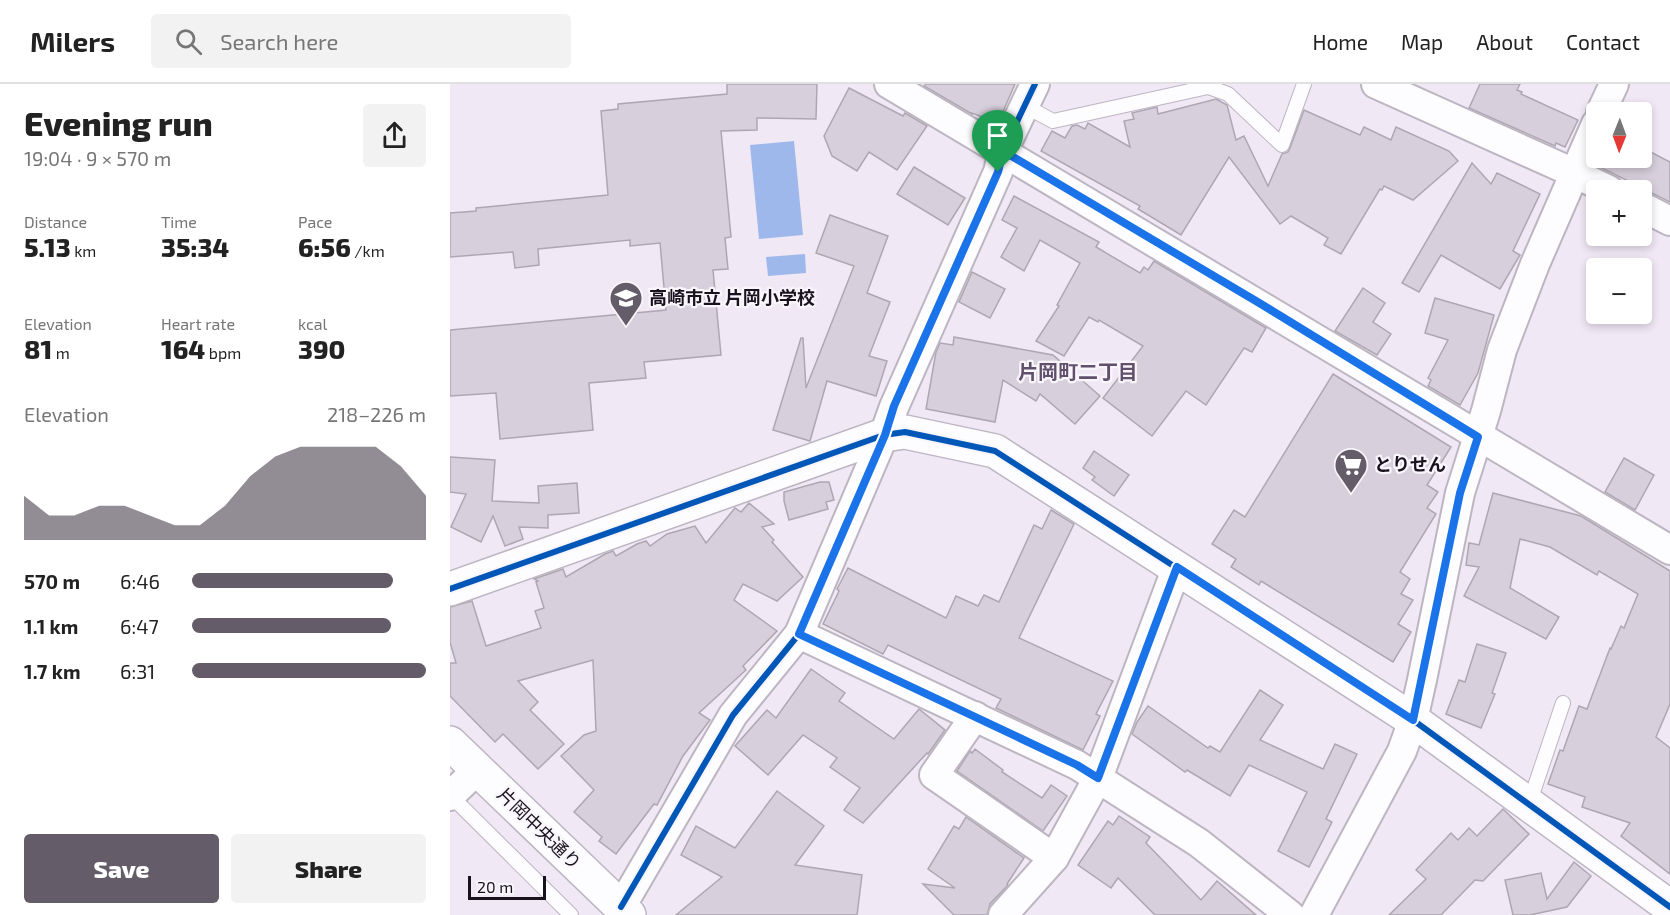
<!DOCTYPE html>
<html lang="en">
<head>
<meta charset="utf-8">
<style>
	body { margin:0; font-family:"Exo 2","Noto Sans JP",sans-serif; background:#f2f2f2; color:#222; height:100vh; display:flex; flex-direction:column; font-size:22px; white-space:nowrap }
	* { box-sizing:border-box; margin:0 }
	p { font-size:20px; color:#767676 }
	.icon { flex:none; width:33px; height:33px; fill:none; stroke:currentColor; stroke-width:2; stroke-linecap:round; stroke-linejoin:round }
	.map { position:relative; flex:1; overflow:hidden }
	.drawer { display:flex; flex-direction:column; background:#fff; width:450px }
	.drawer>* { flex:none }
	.needle { width:39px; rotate:181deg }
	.buttons { position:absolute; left:1136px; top:18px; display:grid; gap:12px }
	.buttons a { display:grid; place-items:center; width:66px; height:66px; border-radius:6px; background:#fff; box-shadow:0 3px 9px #0003; font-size:30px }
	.scale { position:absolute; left:18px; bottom:15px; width:78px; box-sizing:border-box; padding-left:6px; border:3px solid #18121d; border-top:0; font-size:16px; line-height:21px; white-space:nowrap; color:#18121d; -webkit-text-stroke:4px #f8f5fb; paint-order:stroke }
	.pin { position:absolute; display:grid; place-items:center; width:51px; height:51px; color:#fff; margin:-62px -26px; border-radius:50% 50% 50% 0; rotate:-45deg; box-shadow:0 0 6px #0007 }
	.pin .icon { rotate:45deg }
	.round { display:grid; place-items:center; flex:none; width:63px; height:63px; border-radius:6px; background:#f2f2f2 }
	.overview { display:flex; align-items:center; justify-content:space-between; height:102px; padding:0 24px }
	h1 { font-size:33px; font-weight:800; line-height:45px }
	.figures { display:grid; grid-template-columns:repeat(3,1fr); gap:9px; height:102px; padding:6px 24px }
	.figures div { display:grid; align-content:center }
	.figures b { font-size:26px; font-weight:800 }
	.figures small { font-size:16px; font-weight:400 }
	.figures p { font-size:16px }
	.chart { height:168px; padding:12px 24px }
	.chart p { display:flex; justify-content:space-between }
	.chart svg { width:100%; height:108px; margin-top:6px; fill:#645d69; opacity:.7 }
	.primary-button { display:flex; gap:12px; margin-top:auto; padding:12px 24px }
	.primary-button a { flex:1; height:69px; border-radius:6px; background:#645d69; color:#fff; font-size:24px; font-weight:800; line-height:69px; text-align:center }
	.primary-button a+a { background:#f2f2f2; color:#222 }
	ul { padding:0 24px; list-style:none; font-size:20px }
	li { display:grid; grid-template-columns:96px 72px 1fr; align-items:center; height:45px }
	li i { height:15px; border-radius:8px; background:#645d69 }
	header { display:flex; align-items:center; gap:36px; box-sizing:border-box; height:84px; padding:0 30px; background:#fff; border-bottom:2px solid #e0e0e0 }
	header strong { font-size:28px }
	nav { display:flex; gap:33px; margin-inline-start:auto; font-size:21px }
	.search { width:420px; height:54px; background:#f2f2f2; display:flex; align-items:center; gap:15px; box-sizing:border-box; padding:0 21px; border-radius:6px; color:#767676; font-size:22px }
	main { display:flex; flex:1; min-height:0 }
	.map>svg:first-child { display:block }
</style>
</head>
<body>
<header>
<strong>Milers</strong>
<div class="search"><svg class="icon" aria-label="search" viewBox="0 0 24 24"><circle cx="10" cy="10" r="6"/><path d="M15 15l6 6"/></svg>Search here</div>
<nav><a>Home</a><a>Map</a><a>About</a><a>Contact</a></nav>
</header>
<main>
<section class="drawer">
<div class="overview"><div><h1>Evening run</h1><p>19:04 · 9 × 570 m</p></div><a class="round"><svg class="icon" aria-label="share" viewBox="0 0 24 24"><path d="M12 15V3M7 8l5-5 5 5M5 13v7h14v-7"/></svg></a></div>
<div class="figures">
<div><p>Distance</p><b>5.13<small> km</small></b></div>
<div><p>Time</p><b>35:34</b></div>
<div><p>Pace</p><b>6:56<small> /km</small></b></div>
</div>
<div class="figures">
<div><p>Elevation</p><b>81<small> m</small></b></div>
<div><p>Heart rate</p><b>164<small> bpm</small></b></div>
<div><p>kcal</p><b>390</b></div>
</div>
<div class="chart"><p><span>Elevation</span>218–226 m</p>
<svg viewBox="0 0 160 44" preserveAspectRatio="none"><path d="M0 44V26L10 34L20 34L30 30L40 30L50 34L60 38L70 38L80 30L90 18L100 10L110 6L120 6L130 6L140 6L150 14L160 26V44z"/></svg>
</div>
<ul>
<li><b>570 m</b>6:46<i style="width:86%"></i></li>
<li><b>1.1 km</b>6:47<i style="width:85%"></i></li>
<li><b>1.7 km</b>6:31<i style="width:100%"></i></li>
</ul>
<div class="primary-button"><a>Save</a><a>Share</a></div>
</section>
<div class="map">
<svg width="1220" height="831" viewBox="0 0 1220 831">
	<rect width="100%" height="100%" fill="#f1e8f6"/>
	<g fill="#9eb8eb">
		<path d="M344 57 353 151 309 155 300 61Z"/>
		<path d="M355 170 356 189 318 192 316 173Z"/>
	</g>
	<g fill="#d7cfdc" stroke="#aea7b2" stroke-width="1.5">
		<path d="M277 0H367L366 35 307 34V46L271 47 281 153 275 154 278 185 263 186 271 271 194 278 196 294 139 299 143 346 50 355 46 309 0 312V246L216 226 210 159 180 162V156L88 165 89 181 65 184 63 168 0 173V129L26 127V124L158 111 151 27 168 25V20L277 10Z"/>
		<path d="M476 0H565L548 39 522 29V30L474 2Z"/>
		<path d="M1030 0H1070L1067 6 1072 8 1071 10 1128 36 1115 63 1106 59 1105 62 1019 24Z"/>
		<path d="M399 4 453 32 455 29 477 42 447 86 419 68 407 87 382 72 374 52Z"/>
		<path d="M766 15 777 21 786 56 794 52 818 102 832 70 838 68 840 64 854 26 910 51 914 43 941 56 946 43 999 67 1008 77 963 116 934 102 932 106 930 105 891 170 874 161 878 154 841 132 830 140 779 73 731 151 688 125 690 122 591 67 602 47 615 54 622 42 627 41 635 45 638 39 680 63 674 37 684 35 682 29 707 23 708 30Z"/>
		<path d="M1191 63 1220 78V118L1146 81 1149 74H1191Z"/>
		<path d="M1022 79 1041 100 1047 89 1090 110 1063 167 1070 171 1050 205 991 171 969 208 952 199Z"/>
		<path d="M464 83 515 114 498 141 447 110Z"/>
		<path d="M564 112 649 158 646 163 690 189 694 183 698 186 704 177 816 244 802 268 794 264 756 321 736 307 702 352 653 314 693 262 649 236 648 238 639 233 614 272 586 257 609 222 607 221 630 179 590 156 574 187 551 173 567 144 552 136Z"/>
		<path d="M380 131 438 152 417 209 440 218 419 272 437 277 426 312 377 297 360 357 323 346 351 254H353L356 304 404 182 366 169Z"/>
		<path d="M522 188 555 205 540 234 509 218Z"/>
		<path d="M913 204 935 219 923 238 941 250 927 271 885 247Z"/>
		<path d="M985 214 1044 231 1028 289 1010 321 978 302 981 296 978 294 998 256 975 249Z"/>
		<path d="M504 253 603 271 650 312 625 340 590 310 586 317 553 296 545 338 476 325 486 268 490 259 503 261Z"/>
		<path d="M883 290 1001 363 977 401 988 408 977 424 986 430 950 488 960 495 951 510 963 516 948 540 961 548 943 578 811 497 809 501 781 483 786 475 762 460 784 426 795 433Z"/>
		<path d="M644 367 679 391 664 412 642 396 645 393 633 384Z"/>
		<path d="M0 373 45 376 42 417 89 419 88 402 127 399 129 429 98 431V444L69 443 73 455 55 462 43 432 31 458 1 443 16 410 0 408Z"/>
		<path d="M1174 374 1204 391 1185 426 1155 408Z"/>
		<path d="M370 398H379L384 416 376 418 378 425 339 436 334 417V408Z"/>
		<path d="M1043 409 1131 432 1220 487V620L1206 653 1220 664V790L1171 752 1180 739 1132 723 1135 713 1098 700 1110 666 1113 667 1129 622 1137 625 1160 564 1161 565 1171 542 1174 544 1188 510 1149 487 1147 491 1100 463 1070 455 1060 504 1109 533 1096 555 1014 512 1029 483 1016 481 1019 459 1029 461Z"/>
		<path d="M299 419 324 440 312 443 324 456 322 458 353 493 327 517 293 500 284 516 327 547 293 582 296 586 249 629 260 636 233 672 207 721 204 720 166 770 149 757 152 753 124 728 144 706 111 672 134 651 146 647 143 576 68 597 88 618 80 626 114 660 88 685 53 650 45 658 0 612V579H6L0 558V523L22 517 36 562 91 544 85 527 94 524 86 498 88 497 84 495 113 485 116 493 155 470 163 467 166 472 187 460 196 457 200 462 217 450 245 442 256 459 285 424 291 428Z"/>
		<path d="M601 426 624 440 569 554 663 597 646 630 650 632 633 666 546 624 551 615 438 561 433 570 373 540 389 507 387 505 398 484 496 534 506 512 528 522 534 511 549 518 584 441 592 445Z"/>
		<path d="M1027 560 1056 569 1042 609 1045 610 1031 644 996 630 1009 596 1015 598Z"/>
		<path d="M361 585 395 609 389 617 444 655 469 625 495 646 478 670 477 669 413 739 394 726 410 704 380 683 387 674 353 651 318 691 285 662 317 626 326 634Z"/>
		<path d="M810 606 833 621 810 656 873 685 885 660 907 670 876 735 882 738 859 783 828 767 857 708 799 681 780 712 737 686 735 688 682 650 687 638 698 622 758 664 760 662 770 668Z"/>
		<path d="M525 665 553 686 552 688 592 714 601 701 617 712 593 747 507 687 520 667 522 669Z"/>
		<path d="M327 707 374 742 345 781 412 791 407 831H226L272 793 231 771 246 742 285 764Z"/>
		<path d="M1053 725 1079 750 1033 797 1025 796 991 831H939L976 795 966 786 1001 749 1008 756 1019 744 1027 752Z"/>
		<path d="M669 732 700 753 696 759 751 816 767 797 806 831H705L668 794 661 804 628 781 658 737 663 741Z"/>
		<path d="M516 733 574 774 557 800 558 801 540 820 537 831H504L473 800 505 804 478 785 504 742 509 745Z"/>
		<path d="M1124 778 1141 792 1117 823 1080 831H1063L1055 796 1091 789 1097 815Z"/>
	</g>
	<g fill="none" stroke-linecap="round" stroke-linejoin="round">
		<g stroke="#bdb5c2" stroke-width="16">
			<g id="service">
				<path d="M575 22 603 37 758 3 778 10 832 61 854 0"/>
				<path d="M0 711 121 831"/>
				<path d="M1079 720 1113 619"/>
			</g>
		</g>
		<g stroke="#bdb5c2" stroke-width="32">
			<g id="minor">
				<path d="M439 0 1220 466"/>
				<path d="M926 0 1124 89 1159 106"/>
				<path d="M1151 28 1164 0"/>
				<path d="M1191 122 1220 137"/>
				<path d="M349 550 627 681 749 759 840 831"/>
				<path d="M525 632 484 691 604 774"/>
				<path d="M0 712 27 686"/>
				<path d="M171 823 283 631 349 550 434 351 444 323 548 88 553 67 585 0"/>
				<path d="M553 831 604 774 648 694 727 483"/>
				<path d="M864 831 952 667 963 636 972 596 1010 409 1036 327 1052 266 1085 180 1146 40"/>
			</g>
		</g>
		<g stroke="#bdb5c2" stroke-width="36">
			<g id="tertiary">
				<path d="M0 505 434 351 455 348 545 367 963 636 1220 823"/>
				<path d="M0 659 179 831"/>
			</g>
		</g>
		<use href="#service" stroke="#fdfcfe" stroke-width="14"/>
		<use href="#minor" stroke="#fdfcfe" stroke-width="28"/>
		<use href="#tertiary" stroke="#fdfcfe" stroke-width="33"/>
		<g stroke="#f8f5fb" stroke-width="10">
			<g id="cycleway">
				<path d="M0 505 434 351 455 348 545 367 963 636 1220 823"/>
				<path d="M171 823 283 631 349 550 434 351 444 323 548 88 553 67 585 0"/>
			</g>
		</g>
		<use href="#cycleway" stroke="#0057b8" stroke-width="6"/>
	</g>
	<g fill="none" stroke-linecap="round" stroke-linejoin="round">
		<g stroke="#fff" stroke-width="12">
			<path id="route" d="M553 67 811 220 1028 353 1010 409 963 636 727 483 648 694 627 681 349 550 435 351 444 322 548 88Z"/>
		</g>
		<use href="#route" stroke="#1a73e8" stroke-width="8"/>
	</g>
	<defs>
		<g id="school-pin" transform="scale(1.725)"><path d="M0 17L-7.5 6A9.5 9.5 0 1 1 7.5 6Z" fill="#645d69" stroke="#f8f5fb"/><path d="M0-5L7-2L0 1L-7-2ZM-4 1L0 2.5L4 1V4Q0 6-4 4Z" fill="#fff"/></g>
		<g id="supermarket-pin" transform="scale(1.725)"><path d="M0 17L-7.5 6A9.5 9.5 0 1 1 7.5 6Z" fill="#645d69" stroke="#f8f5fb"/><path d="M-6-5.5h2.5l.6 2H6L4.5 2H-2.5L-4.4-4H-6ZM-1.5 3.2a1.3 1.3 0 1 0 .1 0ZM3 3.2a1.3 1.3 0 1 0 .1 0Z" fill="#fff"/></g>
	</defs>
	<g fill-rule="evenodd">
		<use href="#school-pin" x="176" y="214"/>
		<use href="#supermarket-pin" x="901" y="381"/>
	</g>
	<g text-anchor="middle" stroke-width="4.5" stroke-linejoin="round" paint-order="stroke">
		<g font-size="18" font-weight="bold" fill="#18121d" stroke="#f8f5fb" text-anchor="start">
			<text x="199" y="220">高崎市立 片岡小学校</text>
			<text x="924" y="387">とりせん</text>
		</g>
		<g font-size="18" fill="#18121d" stroke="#f8f5fb">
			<text transform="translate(89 745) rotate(44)" y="6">片岡中央通り</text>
		</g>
		<g font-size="20" font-weight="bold" fill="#60506b" stroke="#f8f5fb">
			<text x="628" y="295">片岡町二丁目</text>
		</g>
	</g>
</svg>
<div class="buttons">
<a><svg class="needle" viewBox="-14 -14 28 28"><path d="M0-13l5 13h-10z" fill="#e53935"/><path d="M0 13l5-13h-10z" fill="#767676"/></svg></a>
<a>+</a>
<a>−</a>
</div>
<div class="scale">20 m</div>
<div class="pin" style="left:548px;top:88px;background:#1e9e55"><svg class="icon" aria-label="arrive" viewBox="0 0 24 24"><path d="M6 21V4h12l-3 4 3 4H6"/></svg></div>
</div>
</main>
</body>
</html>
